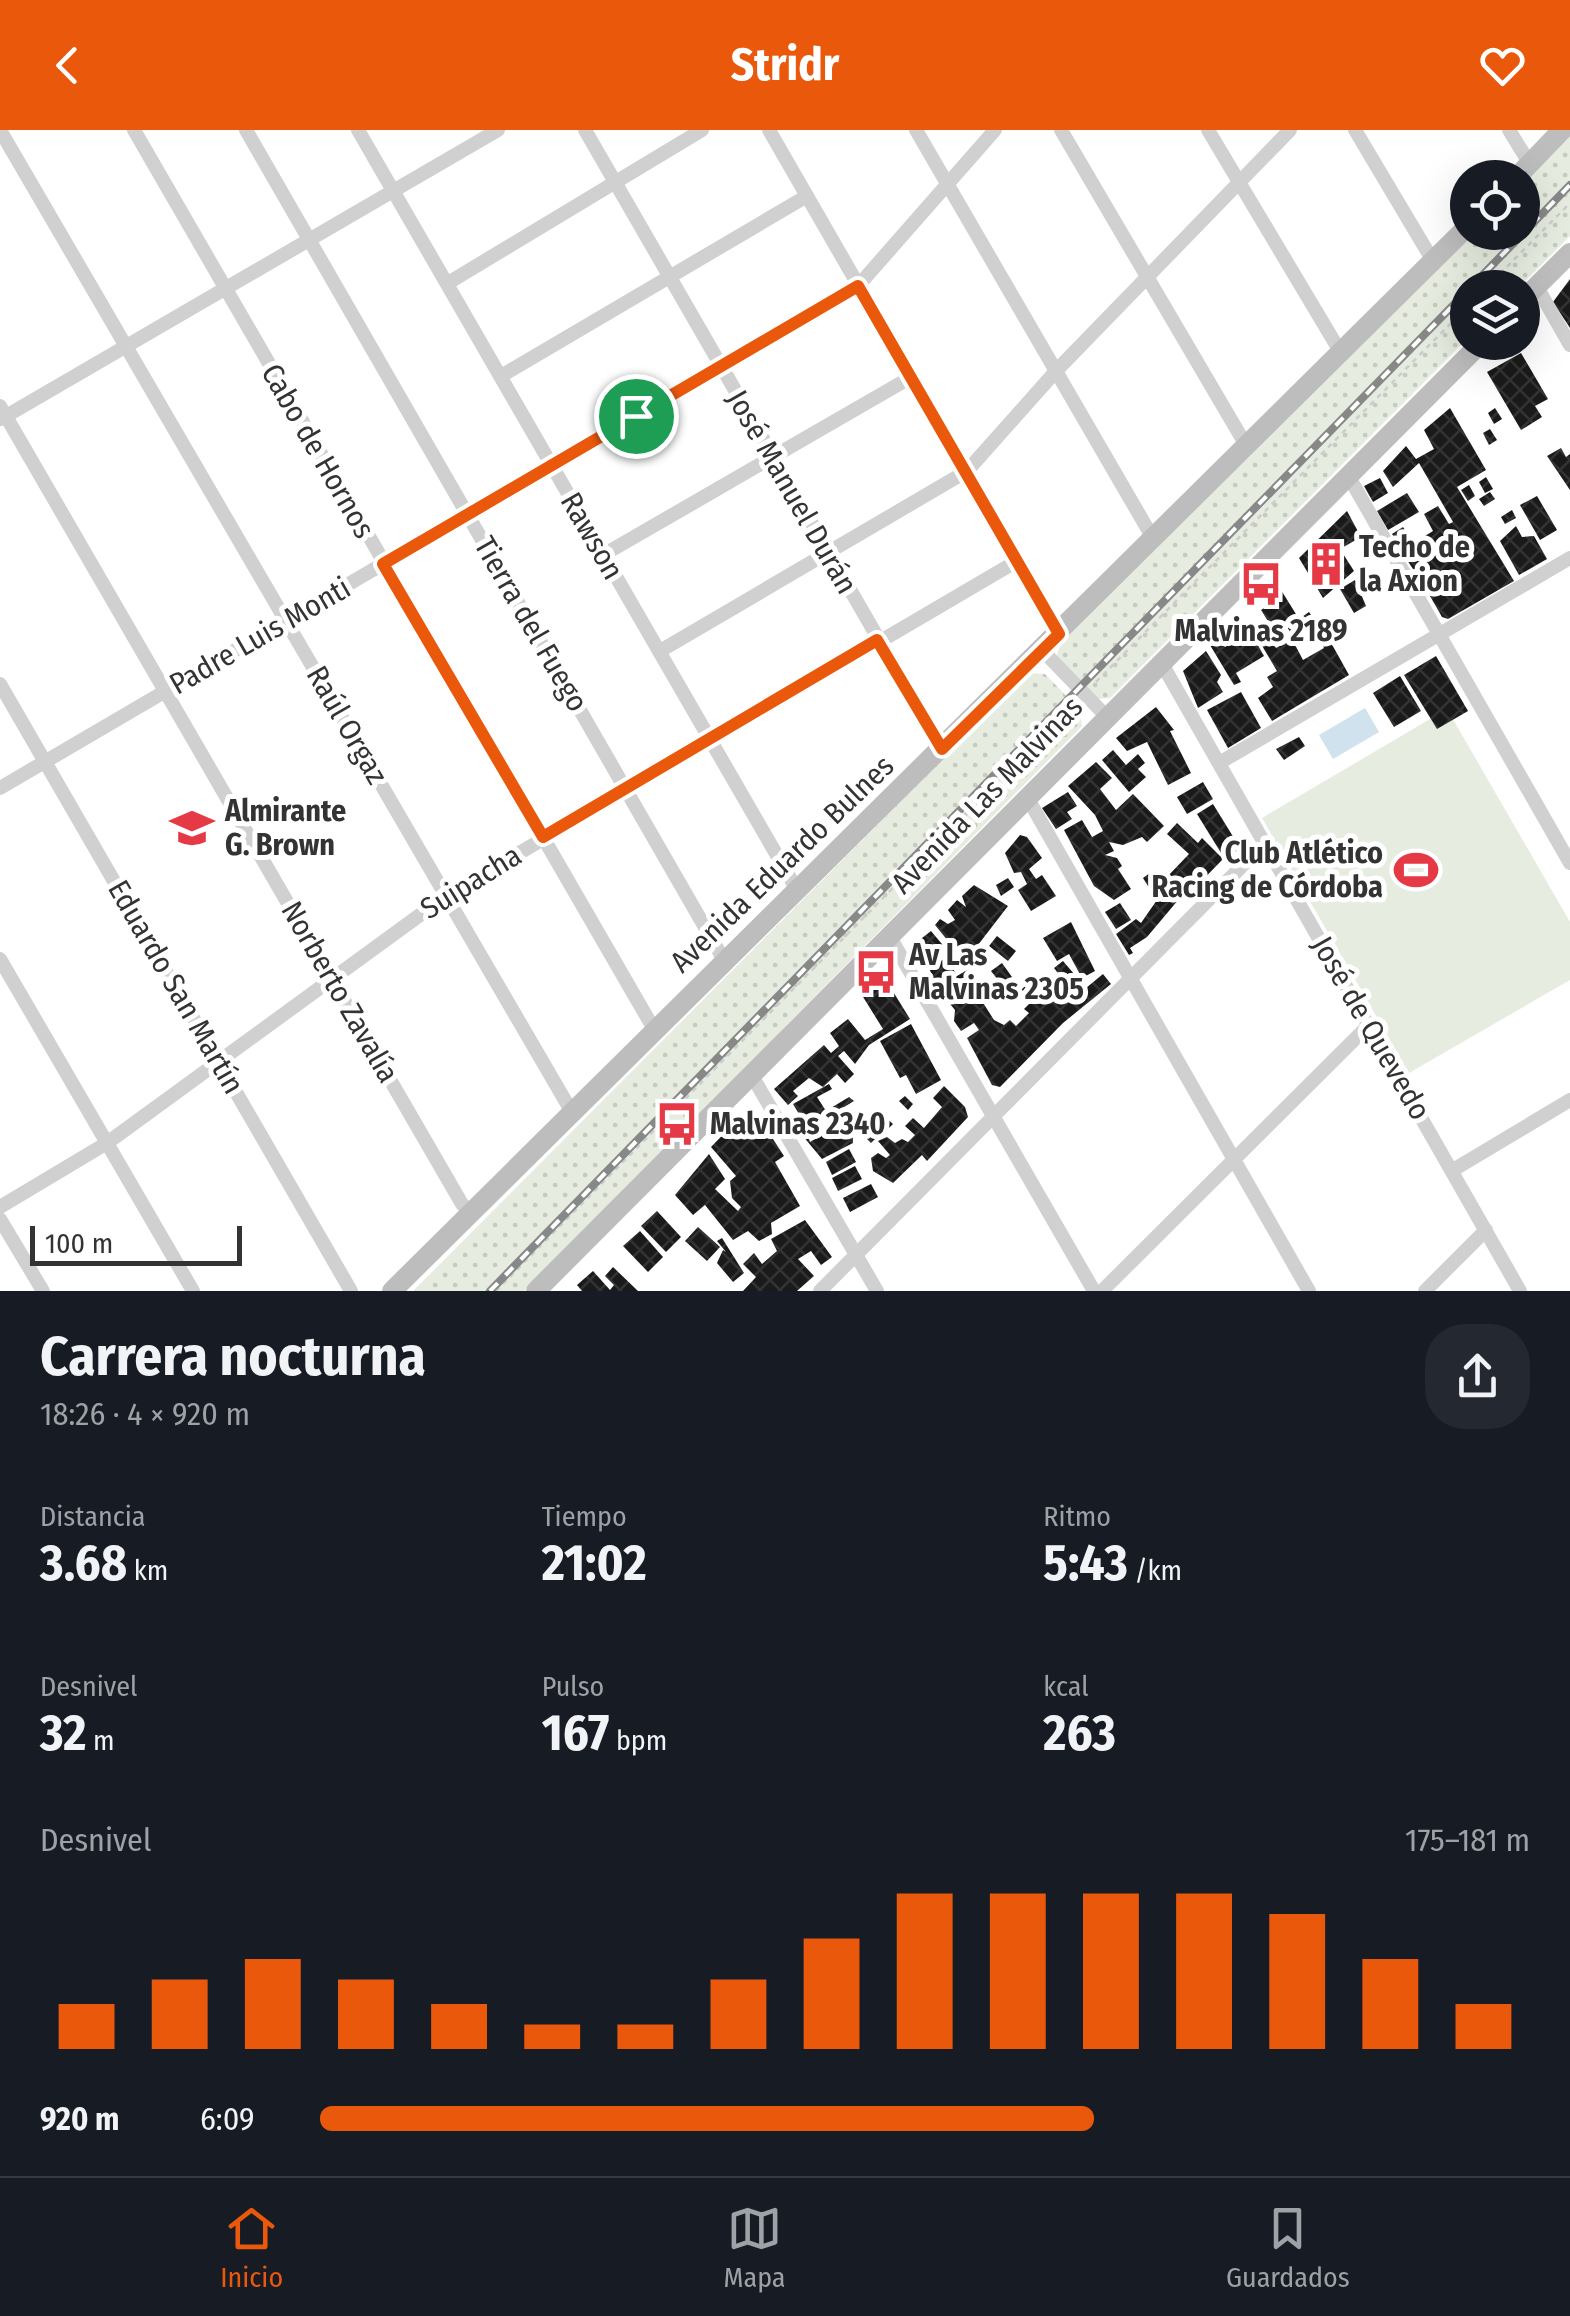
<!DOCTYPE html>
<html lang="es">
<head>
<meta charset="utf-8">
<style>
	body { margin:0; font-family:"Fira Sans Condensed",sans-serif; background:#242831; color:#f1f3f6; height:100vh; display:flex; flex-direction:column; font-size:38px; white-space:nowrap }
	* { box-sizing:border-box; margin:0 }
	p { font-size:32px; color:#9ea1a6 }
	.icon { flex:none; width:55px; height:55px; fill:none; stroke:currentColor; stroke-width:2; stroke-linecap:round; stroke-linejoin:round }
	.map { position:relative; height:1161px; overflow:hidden }
	.panel { display:flex; flex-direction:column; background:#171b24; flex:1 }
	.panel>* { flex:none }
	.tools { position:absolute; left:1450px; top:30px; display:grid; gap:20px }
	.tools a { display:grid; place-items:center; width:90px; height:90px; border-radius:50%; background:#171b24; box-shadow:0 10px 40px #0002; font-size:50px }
	.scale { position:absolute; left:30px; bottom:25px; width:212px; box-sizing:border-box; padding-left:10px; border:5px solid #333; border-top:0; font-size:28px; line-height:35px; white-space:nowrap; color:#333; -webkit-text-stroke:8px #fff; paint-order:stroke }
	.pin { position:absolute; display:grid; place-items:center; width:85px; height:85px; color:#fff; margin:-42px; border:5px solid #fff; border-radius:50%; box-shadow:0 2px 10px #0007 }
	.round { display:grid; place-items:center; flex:none; width:105px; height:105px; border-radius:40px; background:#242831 }
	.summary { display:flex; align-items:center; justify-content:space-between; height:170px; padding:0 40px }
	h1 { font-size:55px; font-weight:700; line-height:75px }
	.metrics { display:grid; grid-template-columns:repeat(3,1fr); gap:15px; height:170px; padding:10px 40px }
	.metrics div { display:grid; align-content:center }
	.metrics b { font-size:50px; font-weight:700 }
	.metrics small { font-size:28px; font-weight:400 }
	.metrics p { font-size:28px }
	.chart { height:280px; padding:20px 40px }
	.chart p { display:flex; justify-content:space-between }
	.chart svg { width:100%; height:180px; margin-top:10px; stroke:#ea580c; stroke-width:6 }
	ul { padding:0 40px; list-style:none; font-size:32px }
	li { display:grid; grid-template-columns:160px 120px 1fr; align-items:center; height:75px }
	li i { height:25px; border-radius:12px; background:#ea580c }
	header { display:flex; justify-content:space-between; align-items:center; height:130px; padding:0 40px; background:#ea580c; color:#fff; font-size:45px; font-weight:700 }
	.menu { display:flex; justify-content:space-around; align-items:center; height:140px; border-top:2px solid #363941; background:#171b24; font-size:28px; color:#9ea1a6 }
	.menu a { display:grid; justify-items:center; gap:5px }
	.menu .selected { color:#ea580c }
	.map>svg:first-child { display:block }
</style>
</head>
<body>
<header><svg class="icon" aria-label="back" viewBox="0 0 24 24"><path d="M15 5l-7 7 7 7"/></svg>Stridr<svg class="icon" aria-label="heart" viewBox="0 0 24 24"><path d="M12 20l-8-8c-3-5 5-10 8-4 3-6 11-1 8 4z"/></svg></header>
<div class="map">
<svg width="1570" height="1161" viewBox="0 0 1570 1161">
	<defs>
		<pattern id="green-dots" width="8" height="8" patternUnits="userSpaceOnUse" patternTransform="scale(2.5)"><rect width="8" height="8" fill="#e6ecdf"/><path d="M2 2h.1M6 6h.1" fill="none" stroke="#c6cbc0" stroke-width="1.8" stroke-linecap="round"/></pattern>
		<pattern id="building-cross-hatch" width="8" height="8" patternUnits="userSpaceOnUse" patternTransform="scale(2.5)"><rect width="8" height="8" fill="#1a1a1a"/><path d="M0 0l8 8M0 8l8-8" fill="none" stroke="#333"/></pattern>
	</defs>
	<rect width="100%" height="100%" fill="#fff"/>
	<g fill="url(#green-dots)">
		<path d="M1570 0V106L1519 157 1468 158 1467 209 1110 568 1097 569 1056 528 1062 508 1468 102H1522V48Z"/>
		<path d="M1029 543 1045 544 1080 580 1082 596 524 1161H413Z"/>
	</g>
	<path fill="#e6ecdf" d="M1447 579 1570 792V850L1409 943 1262 688Z"/>
	<path fill="#cfe2ee" d="M1365 578 1379 602 1333 629 1319 605Z"/>
	<g fill="url(#building-cross-hatch)">
		<path d="M1570 149V198L1553 172Z"/>
		<path d="M1521 223 1548 269 1535 276 1542 287 1521 300 1487 242Z"/>
		<path d="M1450 278 1486 340 1457 357 1514 451 1448 489 1442 487 1426 459 1430 453 1423 440 1413 439 1401 421 1433 401 1424 384 1438 376 1449 394 1453 392 1419 333 1393 357 1383 341 1406 316 1416 329 1434 319 1424 300Z"/>
		<path d="M1495 278 1502 289 1494 294 1488 283Z"/>
		<path d="M1490 299 1497 310 1489 315 1483 303Z"/>
		<path d="M1561 318 1566 327 1570 324V360L1547 326Z"/>
		<path d="M1486 347 1493 359 1485 363 1479 352Z"/>
		<path d="M1380 348 1388 363 1373 372 1364 356Z"/>
		<path d="M1469 355 1475 366 1468 371 1461 360Z"/>
		<path d="M1490 362 1495 369 1484 376 1479 369Z"/>
		<path d="M1407 363 1419 382 1388 400 1377 381Z"/>
		<path d="M1537 366 1557 400 1540 410 1520 375Z"/>
		<path d="M1512 380 1516 388 1505 394 1501 387Z"/>
		<path d="M1347 381 1361 407 1340 419 1354 441 1323 468 1299 428Z"/>
		<path d="M1516 396 1522 407 1534 406 1547 429 1519 445 1500 411Z"/>
		<path d="M1403 397 1408 404 1397 411 1392 404Z"/>
		<path d="M1355 450 1366 476 1354 483 1340 459Z"/>
		<path d="M1278 455 1299 489 1309 482 1317 494 1294 508 1284 492 1273 499 1261 480 1273 472 1270 460Z"/>
		<path d="M1265 500 1276 518 1292 509 1303 530 1324 518 1317 506 1325 502 1349 545 1272 591 1258 568 1273 557 1267 547 1277 541 1258 509 1255 510 1264 526 1236 543 1241 552 1234 555 1210 515 1218 509 1225 517 1252 501Z"/>
		<path d="M1206 521 1221 545 1217 552 1223 562 1198 578 1183 541Z"/>
		<path d="M1436 526 1468 581 1437 599 1404 545Z"/>
		<path d="M1400 546 1421 581 1394 597 1373 563Z"/>
		<path d="M1241 562 1261 598 1228 618 1207 580Z"/>
		<path d="M1156 577 1174 600 1170 601 1191 643 1168 655 1147 612 1127 621 1116 608Z"/>
		<path d="M1299 607 1305 616 1284 630 1276 619Z"/>
		<path d="M1113 620 1126 635 1138 624 1145 633 1138 639 1146 647 1129 662 1102 630Z"/>
		<path d="M1096 632 1112 648 1100 659 1116 680 1133 664 1164 696 1147 712 1142 707 1123 715 1109 712 1114 721 1105 725 1117 728 1122 736 1118 739 1131 759 1114 770 1094 756 1064 700 1082 690 1092 707 1103 701 1095 685 1068 656Z"/>
		<path d="M1203 652 1213 669 1187 684 1177 667Z"/>
		<path d="M1068 662 1077 676 1067 682 1072 689 1056 699 1042 678Z"/>
		<path d="M1213 674 1237 713V720L1226 731 1197 684Z"/>
		<path d="M1177 693 1198 713 1202 708 1223 729 1187 766 1167 747 1189 724 1167 704Z"/>
		<path d="M1020 705 1027 707 1042 728 1029 739 1036 749 1042 745 1056 766 1031 781 1018 760 1027 754 1021 742 1014 743 1005 723Z"/>
		<path d="M1154 740 1159 748 1148 756 1143 748Z"/>
		<path d="M1008 748 1014 757 1001 766 996 755Z"/>
		<path d="M974 755 1008 776 971 824 953 817 935 795 940 789 948 794 955 790 948 780 957 770 966 777 962 766Z"/>
		<path d="M1166 757 1179 769 1147 807 1130 818 1133 823 1129 825 1116 804 1136 789 1141 793Z"/>
		<path d="M1120 773 1131 790 1116 799 1105 782Z"/>
		<path d="M1071 792 1095 841 1082 848 1069 824 1057 831 1043 808Z"/>
		<path d="M931 801 947 820 924 839 908 819Z"/>
		<path d="M997 806 1016 821 1008 831 989 816Z"/>
		<path d="M947 828 956 844 936 854 928 836Z"/>
		<path d="M1063 831 1086 858 1103 844 1111 854 1063 893 1000 957 992 955 967 908 979 900 974 893 961 901 954 891 955 880 937 858 972 837 981 854 973 857 994 890 1004 895 1010 890 1016 896 1029 883 1024 879 1030 873 1018 863 1028 853 1043 874 1064 851 1054 838Z"/>
		<path d="M1002 833 1012 847 1002 855 991 841Z"/>
		<path d="M884 847 910 889 869 915 855 934 844 921 838 926 854 944 845 953 837 944 823 957 809 948 793 961 798 966 788 975 774 959 824 915 831 923 839 916 830 903 848 889 865 910 883 899 860 862Z"/>
		<path d="M911 894 941 950 916 964 906 945 900 948 880 911Z"/>
		<path d="M829 954 832 959 817 967 826 981 849 967 854 971 806 1000 810 1012 852 987 853 1013 822 1029 797 999 805 994 793 974Z"/>
		<path d="M944 956 965 977 968 987 927 1031 922 1025 893 1053 873 1041 871 1028 878 1023 886 1028 890 1025 878 1011 887 1007 895 1013 902 1009 908 1012 915 1005 905 996 913 988 924 998 942 977 933 968Z"/>
		<path d="M905 966 913 974 908 980 899 971Z"/>
		<path d="M748 979 758 986 784 1026 775 1032 800 1076 771 1093 772 1104 759 1111 748 1101 733 1110 705 1075 693 1085 675 1065 709 1024 725 1049 715 1059 738 1081 741 1077 732 1068 730 1051 736 1046 711 1017Z"/>
		<path d="M862 985 869 995 862 999 855 989Z"/>
		<path d="M884 986 893 994 887 1000 879 992Z"/>
		<path d="M868 998 877 1007 871 1013 862 1004Z"/>
		<path d="M849 1019 856 1032 832 1045 826 1032Z"/>
		<path d="M855 1036 862 1049 838 1061 832 1048Z"/>
		<path d="M871 1054 878 1067 850 1082 843 1068Z"/>
		<path d="M657 1081 681 1107 666 1122 641 1096Z"/>
		<path d="M805 1090 832 1127 821 1135 811 1121 798 1129 814 1146 797 1161H743L756 1147 743 1134 754 1123 762 1134 777 1121 771 1109Z"/>
		<path d="M698 1097 720 1117 707 1131 685 1111Z"/>
		<path d="M640 1101 663 1127 648 1142 623 1116Z"/>
		<path d="M722 1108 744 1143 733 1152 717 1133 723 1120 726 1122 717 1111Z"/>
		<path d="M613 1137 638 1161H582L577 1155 593 1141 610 1160 614 1155 605 1146Z"/>
	</g>
	<g fill="none" stroke-linecap="round" stroke-linejoin="round">
		<g stroke="#cdcdcd" stroke-width="2.5" stroke-dasharray="5 5" stroke-linecap="butt">
			<path d="M1486 158 1570 73"/>
			<path d="M1096 552 1468 176"/>
			<path d="M496 1161 1073 575"/>
		</g>
		<g stroke="#d0d0d0" stroke-width="14">
			<path d="M0 0 573 984"/>
			<path d="M134 0 655 901"/>
			<path d="M246 0 725 832"/>
			<path d="M358 0 797 760"/>
			<path d="M585 0 942 619"/>
			<path d="M769 0 1059 504"/>
			<path d="M916 0 1154 410"/>
			<path d="M1061 0 1247 317"/>
			<path d="M1208 0 1341 223"/>
			<path d="M1355 0 1433 131"/>
			<path d="M1509 0 1530 34"/>
			<path d="M448 153 702 0"/>
			<path d="M1537 157 1570 215"/>
			<path d="M501 246 807 66"/>
			<path d="M0 276 462 1074 471 1083"/>
			<path d="M1 289 498 0"/>
			<path d="M1349 347 1570 733"/>
			<path d="M603 425 913 246"/>
			<path d="M660 521 967 341 1056 241 1290 0"/>
			<path d="M1043 521 1107 587"/>
			<path d="M1161 532 1520 1161"/>
			<path d="M0 554 351 1161"/>
			<path d="M1219 633 1570 428"/>
			<path d="M0 658 858 156 995 0"/>
			<path d="M1027 667 1309 1161"/>
			<path d="M890 807 1094 1161"/>
			<path d="M0 829 193 1161"/>
			<path d="M751 944 877 1161"/>
			<path d="M1453 1040 1570 970"/>
			<path d="M0 1077 107 1013 446 766 1017 431"/>
			<path d="M0 1089 43 1161"/>
			<path d="M820 1161 1265 713"/>
			<path d="M1102 1161 1369 895"/>
			<path d="M1425 1161 1486 1100"/>
		</g>
		<g stroke="#bdbdbd" stroke-width="20">
			<path d="M1516 48 1562 0"/>
			<path d="M1522 171 1570 123"/>
			<path d="M392 1161 1468 96"/>
			<path d="M536 1161 1482 212"/>
		</g>
		<g stroke="#888" stroke-width="8">
			<g id="rail">
				<path d="M1470 158 1570 55"/>
				<path d="M490 1161 1468 160"/>
			</g>
		</g>
		<use href="#rail" stroke="#fff" stroke-width="4" stroke-dasharray="11" stroke-linecap="butt"/>
	</g>
	<g fill="none" stroke-linecap="round" stroke-linejoin="round">
		<g stroke="#fff" stroke-width="20">
			<path id="route" d="M858 156 1059 504 942 619 877 510 543 707 383 434Z"/>
		</g>
		<use href="#route" stroke="#ea580c" stroke-width="12"/>
	</g>
	<defs>
		<g id="building-bare" transform="scale(3.45)"><path d="M-4-6H4V6H1V3H-1V6H-4ZM-2.5-4.3h1.7v1.8h-1.7ZM.8-4.3h1.7v1.8H.8ZM-2.5-1h1.7V.8h-1.7ZM.8-1h1.7V.8H.8Z" fill="#e63946" stroke="#fff" stroke-width="2.5" paint-order="stroke"/></g>
		<g id="bus-bare" transform="scale(3.45)"><path d="M-5-6H5V4H4V6H2V4H-2V6H-4V4H-5ZM-3.5-4V0h7V-4ZM-3.5 1.2v1.5H-2V1.2ZM2 1.2v1.5H3.5V1.2Z" fill="#e63946" stroke="#fff" stroke-width="2.5" paint-order="stroke"/></g>
		<g id="university-bare" transform="scale(3.45)"><path d="M0-5L7-2L0 1L-7-2ZM-4 1L0 2.5L4 1V4Q0 6-4 4Z" fill="#e63946" stroke="#fff" stroke-width="2.5" paint-order="stroke"/></g>
		<g id="stadium-bare" transform="scale(3.45)"><path d="M0-5a6.5 5 0 1 0 0 10a6.5 5 0 1 0 0-10ZM-3.5-1.8h7v3.6h-7Z" fill="#e63946" stroke="#fff" stroke-width="2.5" paint-order="stroke"/></g>
	</defs>
	<g fill-rule="evenodd">
		<use href="#building-bare" x="1326" y="434"/>
		<use href="#bus-bare" x="1261" y="454"/>
		<use href="#university-bare" x="192" y="698"/>
		<use href="#stadium-bare" x="1416" y="740"/>
		<use href="#bus-bare" x="876" y="842"/>
		<use href="#bus-bare" x="677" y="994"/>
	</g>
	<g text-anchor="middle" stroke-width="10" stroke-linejoin="round" paint-order="stroke">
		<g font-size="30" fill="#333" stroke="#fff">
			<text transform="translate(318 321) rotate(60)" y="10">Cabo de Hornos</text>
			<text transform="translate(792 362) rotate(60)" y="10">José Manuel Durán</text>
			<text transform="translate(592 406) rotate(60)" y="10">Rawson</text>
			<text transform="translate(531 494) rotate(60)" y="10">Tierra del Fuego</text>
			<text transform="translate(260 506) rotate(-30)" y="10">Padre Luis Monti</text>
			<text transform="translate(347 595) rotate(60)" y="10">Raúl Orgaz</text>
			<text transform="translate(987 665) rotate(-46)" y="10">Avenida Las Malvinas</text>
			<text transform="translate(782 734) rotate(-44)" y="10">Avenida Eduardo Bulnes</text>
			<text transform="translate(471 752) rotate(-32)" y="10">Suipacha</text>
			<text transform="translate(176 857) rotate(60)" y="10">Eduardo San Martín</text>
			<text transform="translate(340 862) rotate(60)" y="10">Norberto Zavalía</text>
			<text transform="translate(1371 898) rotate(60)" y="10">José de Quevedo</text>
		</g>
		<g font-size="30" font-weight="bold" fill="#333" stroke="#fff" text-anchor="start">
			<text x="1359" y="427">Techo de<tspan x="1359" dy="34">la Axion</tspan></text>
			<text x="1261" y="511" text-anchor="middle">Malvinas 2189</text>
			<text x="225" y="691">Almirante<tspan x="225" dy="34">G. Brown</tspan></text>
			<text x="1383" y="733" text-anchor="end">Club Atlético<tspan x="1383" dy="34">Racing de Córdoba</tspan></text>
			<text x="909" y="835">Av Las<tspan x="909" dy="34">Malvinas 2305</tspan></text>
			<text x="710" y="1004">Malvinas 2340</text>
		</g>
	</g>
</svg>
<div class="tools">
<a><svg class="icon" aria-label="locate" viewBox="0 0 24 24"><circle cx="12" cy="12" r="6"/><path d="M12 2v4M12 18v4M2 12h4M18 12h4"/></svg></a>
<a><svg class="icon" aria-label="layers" viewBox="0 0 24 24"><path d="M12 4l9 5-9 5-9-5zM3 14l9 5 9-5"/></svg></a>
</div>
<div class="scale">100 m</div>
<div class="pin" style="left:636px;top:286px;background:#1e9e55"><svg class="icon" aria-label="arrive" viewBox="0 0 24 24"><path d="M6 21V4h12l-3 4 3 4H6"/></svg></div>
</div>
<section class="panel">
<div class="summary"><div><h1>Carrera nocturna</h1><p>18:26 · 4 × 920 m</p></div><a class="round"><svg class="icon" aria-label="share" viewBox="0 0 24 24"><path d="M12 15V3M7 8l5-5 5 5M5 13v7h14v-7"/></svg></a></div>
<div class="metrics">
<div><p>Distancia</p><b>3.68<small> km</small></b></div>
<div><p>Tiempo</p><b>21:02</b></div>
<div><p>Ritmo</p><b>5:43<small> /km</small></b></div>
</div>
<div class="metrics">
<div><p>Desnivel</p><b>32<small> m</small></b></div>
<div><p>Pulso</p><b>167<small> bpm</small></b></div>
<div><p>kcal</p><b>263</b></div>
</div>
<div class="chart"><p><span>Desnivel</span>175–181 m</p>
<svg viewBox="0 0 160 44" preserveAspectRatio="none"><path d="M5 44V33M15 44V27M25 44V22M35 44V27M45 44V33M55 44V38M65 44V38M75 44V27M85 44V17M95 44V6M105 44V6M115 44V6M125 44V6M135 44V11M145 44V22M155 44V33"/></svg>
</div>
<ul>
<li><b>920 m</b>6:09<i style="width:64%"></i></li>
</ul>
</section>
<nav class="menu">
<a class="selected"><svg class="icon" aria-label="home" viewBox="0 0 24 24"><path d="M3 11l9-7 9 7M6 9v11h12V9"/></svg>Inicio</a>
<a><svg class="icon" aria-label="map" viewBox="0 0 24 24"><path d="M3 6l6-2 6 2 6-2v14l-6 2-6-2-6 2zM9 4v14M15 6v14"/></svg>Mapa</a>
<a><svg class="icon" aria-label="saved" viewBox="0 0 24 24"><path d="M7 4h10v16l-5-4-5 4z"/></svg>Guardados</a>
</nav>
</body>
</html>
